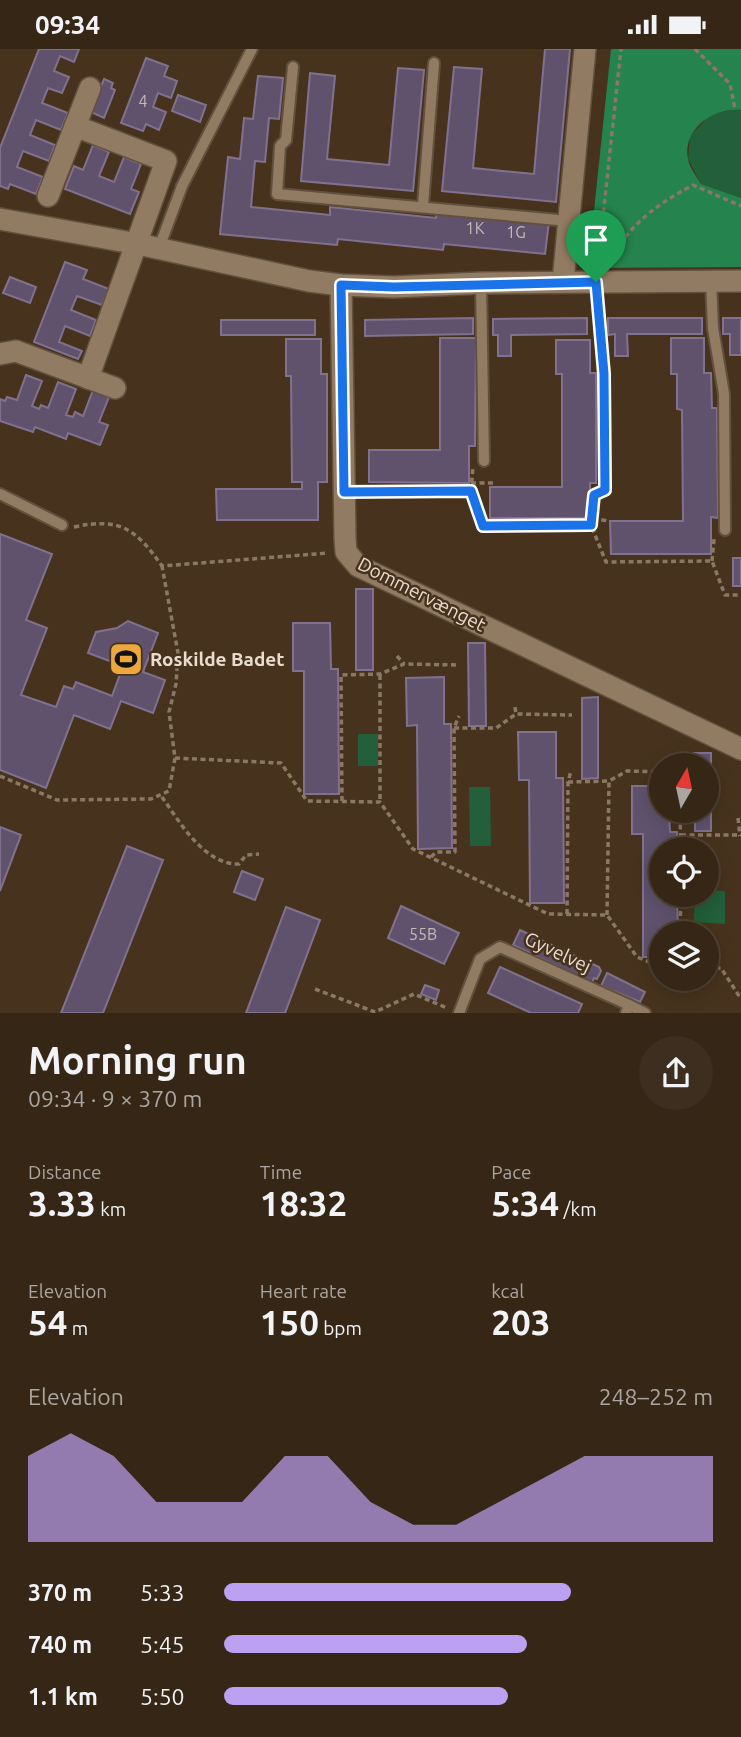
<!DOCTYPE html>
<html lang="en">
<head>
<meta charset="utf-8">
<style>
	body { margin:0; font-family:Ubuntu,sans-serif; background:#3d2e1f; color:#f1f3f6; height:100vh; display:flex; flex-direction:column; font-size:26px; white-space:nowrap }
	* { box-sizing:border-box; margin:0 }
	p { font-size:23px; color:#aaa5a1 }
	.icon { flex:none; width:38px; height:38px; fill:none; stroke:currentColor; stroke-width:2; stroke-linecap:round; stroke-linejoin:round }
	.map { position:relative; height:964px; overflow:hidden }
	.sheet { display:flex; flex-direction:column; background:#352616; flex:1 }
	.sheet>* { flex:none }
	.needle { width:46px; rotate:9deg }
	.fabs { position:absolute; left:649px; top:704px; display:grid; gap:14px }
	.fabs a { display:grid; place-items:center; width:70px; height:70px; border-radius:50%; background:#352616; box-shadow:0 4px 18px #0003,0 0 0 2px #4f4335; font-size:35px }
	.pin { position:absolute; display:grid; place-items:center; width:60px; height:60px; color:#fff; margin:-72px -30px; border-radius:50% 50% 50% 0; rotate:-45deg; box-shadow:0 0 7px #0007 }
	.pin .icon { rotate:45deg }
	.round { display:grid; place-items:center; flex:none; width:74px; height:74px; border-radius:37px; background:#3d2e1f }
	.head { display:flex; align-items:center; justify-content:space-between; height:119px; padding:0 28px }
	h1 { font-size:38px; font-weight:600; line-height:52px }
	.metrics { display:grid; grid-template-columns:repeat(3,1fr); gap:10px; height:119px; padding:7px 28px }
	.metrics div { display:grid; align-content:center }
	.metrics b { font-size:35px; font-weight:600 }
	.metrics small { font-size:19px; font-weight:400 }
	.metrics p { font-size:19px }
	.chart { height:196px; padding:14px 28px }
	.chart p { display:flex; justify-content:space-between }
	.chart svg { width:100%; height:126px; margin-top:7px; fill:#bca0f2; opacity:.7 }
	ul { padding:0 28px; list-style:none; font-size:23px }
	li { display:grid; grid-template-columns:112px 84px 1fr; align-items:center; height:52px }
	li i { height:18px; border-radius:9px; background:#bca0f2 }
	.status { display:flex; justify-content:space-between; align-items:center; height:49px; padding:0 35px; background:#352616; direction:ltr }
	.status svg { height:19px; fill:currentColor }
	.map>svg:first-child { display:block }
</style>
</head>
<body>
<div class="status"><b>09:34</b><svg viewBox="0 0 49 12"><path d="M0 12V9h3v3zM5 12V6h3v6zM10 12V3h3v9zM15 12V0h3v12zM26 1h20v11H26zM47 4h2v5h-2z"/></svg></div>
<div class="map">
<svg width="741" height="964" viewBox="0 0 741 964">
	<rect width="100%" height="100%" fill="#47331d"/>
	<g fill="#225f3a">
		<path d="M735 60 741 61V149L701 135 688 110 690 87 711 65Z"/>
		<rect x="358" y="685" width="20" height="32"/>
		<path d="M469 738H490L491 797H470Z"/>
		<path d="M707 841 725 842V875L694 873 695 845H707Z"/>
	</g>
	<path fill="#25834d" d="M611 0H741V61C714 58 682 80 688 110 689 118 697 128 701 135L741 149V218L588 219Z"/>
	<g fill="#60526d" stroke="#80728e" stroke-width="2">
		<path d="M39 0H79L74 13 60 7 54 22 69 28 62 44 48 39 42 54 68 64 61 81 36 71 30 86 55 96 49 112 23 102 17 118 43 128 36 145 10 135 8 140 0 137V99Z"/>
		<path d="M545 0H570L556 153 442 142 454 18 482 20 473 119 534 125Z"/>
		<path d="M146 9 168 17 164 27 177 32 171 49 158 44 153 58 166 63 159 81 146 75 143 82 121 74Z"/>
		<path d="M398 19 424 21 413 142 301 132 310 24 335 27 327 110 389 116Z"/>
		<path d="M258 27 283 29 279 70 269 69 265 113 255 112 251 158 330 166V158L436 169 437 161 549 173 545 205 444 195 443 201 338 190 337 196 220 185 228 108 240 110 244 69 253 70Z"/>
		<path d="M104 30 113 34 111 39 115 41 104 69 91 63Z"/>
		<path d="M178 46 206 56 200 73 172 62Z"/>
		<path d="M93 96 109 103 99 127 114 133 124 108 141 115 131 140 139 143 130 165 65 140 74 117 83 121Z"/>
		<path d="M65 213 87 221 83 230 109 240 102 256 77 247 71 261 96 271 90 287 65 277 59 293 82 302 78 310 34 293Z"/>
		<path d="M10 228 36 238 30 254 3 244Z"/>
		<path d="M473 269V285L365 287V271Z"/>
		<path d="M587 269V285L511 286V307H498V286H493V270Z"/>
		<path d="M608 269H702V285H627L628 307H615V285L608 286Z"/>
		<path d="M723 269H741V306H730V285H723Z"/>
		<rect x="221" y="271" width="94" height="15"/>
		<path d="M440 289H476L475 397H469V434L369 433V401H440Z"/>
		<path d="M671 289H704V324H711L712 359H717L718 469 711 468V505H611L610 472H683L682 361 677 360V325H671Z"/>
		<path d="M286 290H321V325H327V433H318V471H217L216 440H302V433H292L291 327H286Z"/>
		<path d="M556 291H590V324H596V434H590V469H490V438H562V325H556Z"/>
		<path d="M26 326 42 332 32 357 39 360 41 356 48 359 58 333 76 340 66 366 73 368 75 363 83 367 93 341 109 348 99 373 108 376 100 396 68 384 66 390 35 378 33 383 0 372V350L5 352 7 348 17 351Z"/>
		<path d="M0 485 52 505 26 571 47 579 21 646 56 658 64 637 73 640 76 633 112 647 123 617 88 604 96 583 117 579 128 572 158 584 143 623 165 631 153 664 121 652 110 680 74 666 46 739 0 721Z"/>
		<rect x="733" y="509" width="8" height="28"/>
		<rect x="356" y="540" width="17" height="81"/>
		<path d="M293 574H330L331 620H338L339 745H304V622H293Z"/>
		<path d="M468 594H485L486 677H469Z"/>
		<path d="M444 628V675H451L452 799 418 800 417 676 407 677 406 629Z"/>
		<path d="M598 648V729L582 730V649Z"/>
		<path d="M518 683H556V729H563L564 854H530L529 731H519Z"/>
		<path d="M694 704H711V782H695V761H707V716H694Z"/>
		<path d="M632 737H662V761H669L670 783H677V800H662V845H677L678 884H662V908H643V785H632Z"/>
		<path d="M0 778 21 786 0 842Z"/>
		<path d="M127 797 163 811 103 964H61Z"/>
		<path d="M242 822 263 830 255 851 234 843Z"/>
		<path d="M401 857 459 884 444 915 388 889Z"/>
		<path d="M286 858 320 871 285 964H246Z"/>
		<path d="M520 881 599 918 601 922 597 930 594 929 592 934 513 896Z"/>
		<path d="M500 918 582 955 578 964H531L488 944Z"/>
		<path d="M607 924 645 943 640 953 601 937Z"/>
		<path d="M425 936 439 941 436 951 421 945Z"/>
	</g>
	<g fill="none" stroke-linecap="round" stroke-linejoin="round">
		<g stroke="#62503e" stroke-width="14">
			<g id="lane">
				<path d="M293 18 286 91 280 97 277 145 569 172"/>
				<path d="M423 156 434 14"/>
				<path d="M159 199 182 137 252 0"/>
				<path d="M711 232 713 279 724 345 725 481"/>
				<path d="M596 233 604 325 605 441"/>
				<path d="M481 234 484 412"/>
				<path d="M0 445 62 476"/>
				<path d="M629 956 645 964"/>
				<path d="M459 964 480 910 500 898 629 956 626 964"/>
			</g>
		</g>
		<g stroke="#62503e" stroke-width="24">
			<g id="street">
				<path d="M75 77 166 112 88 329"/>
				<path d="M48 147 90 39"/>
				<path d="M0 170 138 195 309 232 341 236 394 238 481 234 741 232"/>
				<path d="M563 233 585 0"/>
				<path d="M341 236 345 489 346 503 358 517 741 700"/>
				<path d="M0 305 16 302 115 339"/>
			</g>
		</g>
		<g stroke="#8a7866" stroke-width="3.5" stroke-dasharray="5 3.5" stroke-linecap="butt">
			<path d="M695 0 730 35 735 60"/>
			<path d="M598 214 621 0"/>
			<path d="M606 216C630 176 652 158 693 136L741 157"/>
			<path d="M471 434H495"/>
			<path d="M471 442 473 417"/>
			<path d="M364 443 471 442 483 477 591 476 606 513 712 512 725 546H741"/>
			<path d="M593 469 608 472"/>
			<path d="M591 476 594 450"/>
			<path d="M74 478C120 468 136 480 162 517L328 504"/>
			<path d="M712 512 714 490"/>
			<path d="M397 607 404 615"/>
			<path d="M380 626V753"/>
			<path d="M515 658 516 665"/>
			<path d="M454 679H496L516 665 572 666"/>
			<path d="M175 709 281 714 307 752 380 753 413 800 548 865 607 866 637 908 662 918"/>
			<path d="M0 727 57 751 151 750 169 742 175 709 169 663 176 635 178 604 162 517"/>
			<path d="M568 733 609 732"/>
			<path d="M162 748C179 772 204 816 239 815L246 806 259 805"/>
			<path d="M342 752 341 626 380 625 404 615 458 616"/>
			<path d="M680 767 681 800"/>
			<path d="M738 769 740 787"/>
			<path d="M681 786H741"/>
			<path d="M431 808 436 803H455L454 679 459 667"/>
			<path d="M567 865 568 733 571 722"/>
			<path d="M607 866 609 732 627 722 662 723"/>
			<path d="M680 884 681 845"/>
			<path d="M707 919H721L741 950"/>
			<path d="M315 940 375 963 414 945 447 959"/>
		</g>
		<use href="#lane" stroke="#927b63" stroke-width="10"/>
		<use href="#street" stroke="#927b63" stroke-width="21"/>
	</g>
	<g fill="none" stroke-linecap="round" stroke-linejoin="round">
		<g stroke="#fff" stroke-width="14">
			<path id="route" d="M596 233 604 325 605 441 594 446 591 476 483 477 471 442 344 443 341 236 394 238Z"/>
		</g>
		<use href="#route" stroke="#1a73e8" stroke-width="9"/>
	</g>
	<defs>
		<g id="stadium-square" transform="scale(1.75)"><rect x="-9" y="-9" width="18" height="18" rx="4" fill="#eea73c" stroke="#47331d"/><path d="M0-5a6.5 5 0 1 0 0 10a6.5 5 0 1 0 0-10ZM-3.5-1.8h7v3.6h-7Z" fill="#111"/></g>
	</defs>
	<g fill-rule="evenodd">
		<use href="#stadium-square" x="126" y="610"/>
	</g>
	<g text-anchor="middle" stroke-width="5" stroke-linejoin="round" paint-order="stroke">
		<g font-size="16" fill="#c7bab6">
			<text x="143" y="58">4</text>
			<text x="475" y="185">1K</text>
			<text x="516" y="189">1G</text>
			<text x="423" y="891">55B</text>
		</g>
		<g font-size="19" fill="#e9dccf" stroke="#47331d">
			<text transform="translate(422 545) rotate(27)" y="7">Dommervænget</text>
			<text transform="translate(558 903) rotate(25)" y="7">Gyvelvej</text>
		</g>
		<g font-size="19" font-weight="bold" fill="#e9dccf" stroke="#47331d" text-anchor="start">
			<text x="150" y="617">Roskilde Badet</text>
		</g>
	</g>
</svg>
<div class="fabs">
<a><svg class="needle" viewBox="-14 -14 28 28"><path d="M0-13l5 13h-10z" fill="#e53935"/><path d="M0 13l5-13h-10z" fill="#aaa5a1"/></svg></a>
<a><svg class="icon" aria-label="locate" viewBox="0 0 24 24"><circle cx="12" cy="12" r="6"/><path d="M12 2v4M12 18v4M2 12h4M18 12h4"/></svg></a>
<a><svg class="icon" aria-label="layers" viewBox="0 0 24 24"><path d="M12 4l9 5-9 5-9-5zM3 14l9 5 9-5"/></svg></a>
</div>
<div class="pin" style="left:596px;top:233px;background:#1e9e55"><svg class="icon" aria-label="arrive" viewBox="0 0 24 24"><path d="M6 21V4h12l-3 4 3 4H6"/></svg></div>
</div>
<section class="sheet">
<div class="head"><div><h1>Morning run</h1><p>09:34 · 9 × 370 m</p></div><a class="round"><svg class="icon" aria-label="share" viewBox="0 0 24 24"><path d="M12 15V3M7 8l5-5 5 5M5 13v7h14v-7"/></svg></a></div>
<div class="metrics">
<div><p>Distance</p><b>3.33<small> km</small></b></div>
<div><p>Time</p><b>18:32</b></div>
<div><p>Pace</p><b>5:34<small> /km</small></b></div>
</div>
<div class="metrics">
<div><p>Elevation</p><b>54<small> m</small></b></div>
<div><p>Heart rate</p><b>150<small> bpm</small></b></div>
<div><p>kcal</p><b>203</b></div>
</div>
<div class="chart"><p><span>Elevation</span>248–252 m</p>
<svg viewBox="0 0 160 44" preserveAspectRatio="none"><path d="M0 44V14L10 6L20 14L30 30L40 30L50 30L60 14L70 14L80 30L90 38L100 38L110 30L120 22L130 14L140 14L150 14L160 14V44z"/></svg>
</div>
<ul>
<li><b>370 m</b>5:33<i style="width:71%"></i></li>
<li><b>740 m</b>5:45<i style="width:62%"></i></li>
<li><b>1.1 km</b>5:50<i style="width:58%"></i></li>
</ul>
</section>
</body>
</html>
